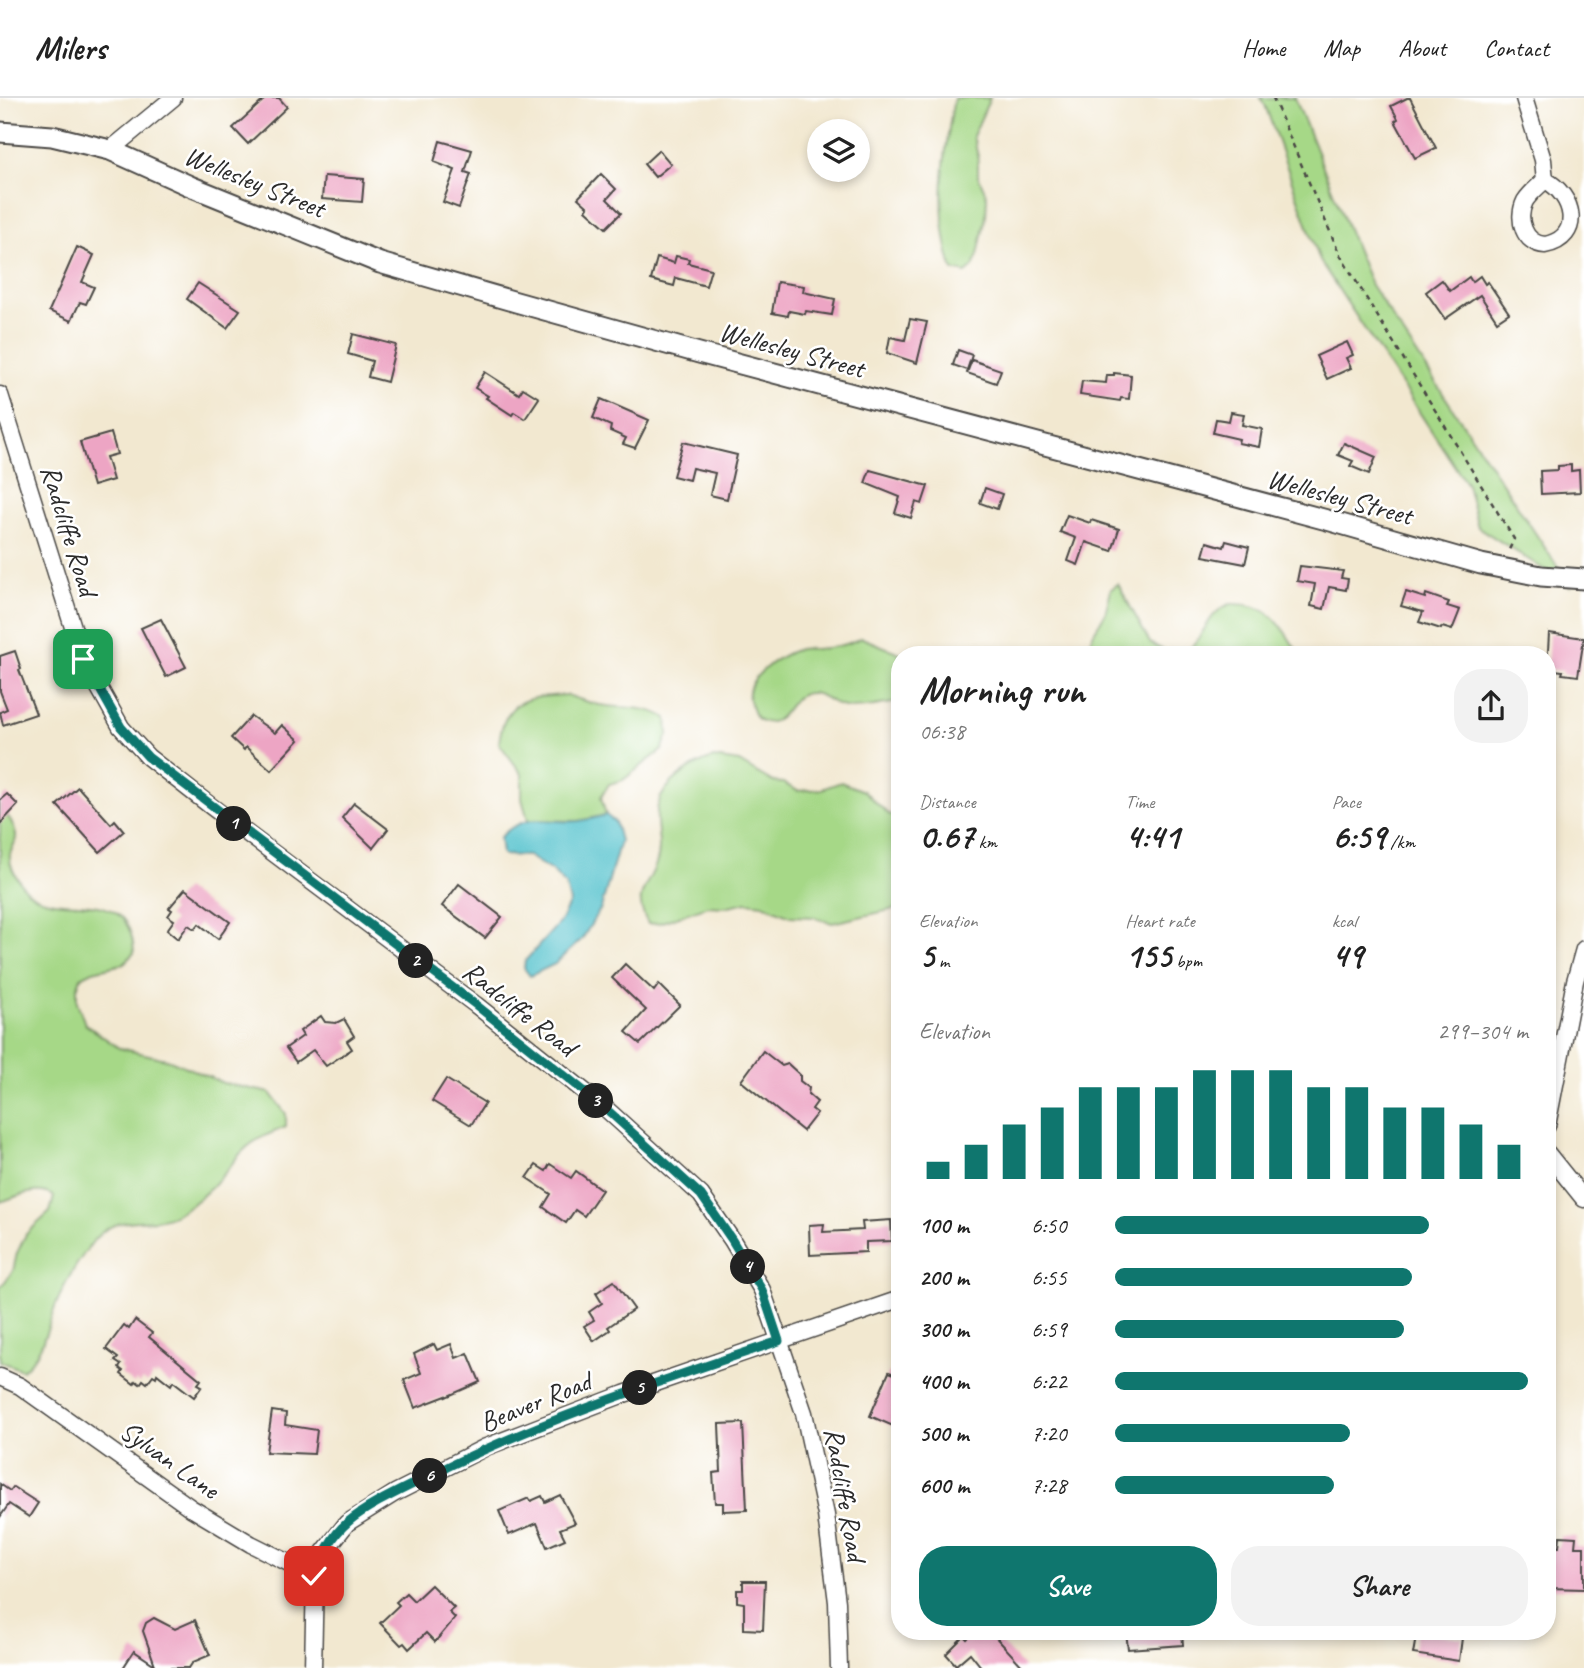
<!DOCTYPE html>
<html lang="en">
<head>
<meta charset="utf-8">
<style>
	body { margin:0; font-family:Caveat,sans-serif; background:#f2f2f2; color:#222; height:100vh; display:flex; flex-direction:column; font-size:26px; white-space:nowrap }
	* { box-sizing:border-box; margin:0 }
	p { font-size:23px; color:#767676 }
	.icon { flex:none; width:38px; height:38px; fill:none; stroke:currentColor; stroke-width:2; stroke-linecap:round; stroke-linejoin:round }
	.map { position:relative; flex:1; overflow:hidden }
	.side { position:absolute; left:891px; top:548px; width:665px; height:994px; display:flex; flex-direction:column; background:#fff; border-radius:28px; box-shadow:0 4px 10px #0003 }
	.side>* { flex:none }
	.fabs { position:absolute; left:807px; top:21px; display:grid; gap:14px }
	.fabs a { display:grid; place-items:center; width:63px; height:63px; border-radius:50%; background:#fff; box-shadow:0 4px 10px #0003; font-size:35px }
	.pin { position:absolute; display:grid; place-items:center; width:60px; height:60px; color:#fff; margin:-30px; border-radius:14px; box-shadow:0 4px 10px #0006 }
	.km { position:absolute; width:35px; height:35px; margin:-18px; border-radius:50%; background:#222; color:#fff; font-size:19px; line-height:35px; text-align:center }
	.round { display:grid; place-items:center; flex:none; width:74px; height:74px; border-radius:28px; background:#f2f2f2 }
	.head { display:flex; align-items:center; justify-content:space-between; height:119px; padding:0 28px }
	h1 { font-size:38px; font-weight:800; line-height:52px }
	.stats { display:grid; grid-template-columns:repeat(3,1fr); gap:10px; height:119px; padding:7px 28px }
	.stats div { display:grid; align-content:center }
	.stats b { font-size:35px; font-weight:800 }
	.stats small { font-size:19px; font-weight:400 }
	.stats p { font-size:19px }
	.chart { height:196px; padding:14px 28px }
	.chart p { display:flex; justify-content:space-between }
	.chart svg { width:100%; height:126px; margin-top:7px; stroke:#0f766e; stroke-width:6 }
	.button { display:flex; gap:14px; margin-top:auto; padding:14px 28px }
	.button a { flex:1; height:80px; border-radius:28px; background:#0f766e; color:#fff; font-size:28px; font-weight:800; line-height:80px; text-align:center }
	.button a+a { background:#f2f2f2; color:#222 }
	ul { padding:0 28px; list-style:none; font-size:23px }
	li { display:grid; grid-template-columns:112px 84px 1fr; align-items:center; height:52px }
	li i { height:18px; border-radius:9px; background:#0f766e }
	header { display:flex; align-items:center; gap:42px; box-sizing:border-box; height:98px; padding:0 35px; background:#fff; border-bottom:2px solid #e0e0e0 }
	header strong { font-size:33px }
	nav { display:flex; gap:38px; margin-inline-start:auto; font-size:24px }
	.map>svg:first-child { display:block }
</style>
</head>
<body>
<header>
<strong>Milers</strong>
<nav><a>Home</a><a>Map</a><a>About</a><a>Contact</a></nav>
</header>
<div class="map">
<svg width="1584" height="1570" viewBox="0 0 1584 1570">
	<rect width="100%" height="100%" fill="#fff"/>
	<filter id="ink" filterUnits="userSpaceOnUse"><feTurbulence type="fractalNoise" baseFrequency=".0143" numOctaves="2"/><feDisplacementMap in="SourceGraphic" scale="14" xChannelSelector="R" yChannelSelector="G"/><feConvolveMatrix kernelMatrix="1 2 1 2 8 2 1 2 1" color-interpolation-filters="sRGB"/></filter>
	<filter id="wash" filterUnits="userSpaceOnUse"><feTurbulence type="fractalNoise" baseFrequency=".00686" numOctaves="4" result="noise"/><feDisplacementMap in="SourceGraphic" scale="28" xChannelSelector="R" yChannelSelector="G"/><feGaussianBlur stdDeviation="1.57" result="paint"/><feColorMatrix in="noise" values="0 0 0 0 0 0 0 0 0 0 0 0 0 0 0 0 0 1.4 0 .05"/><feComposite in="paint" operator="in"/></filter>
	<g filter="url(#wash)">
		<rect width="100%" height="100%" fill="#f2e8d0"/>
		<g fill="#a6d887" stroke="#688259" stroke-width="2">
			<path d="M954 0H990L973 38 978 58V78L987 98 986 118 978 157 973 169 966 175 953 172C934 118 944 56 954 0Z"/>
			<path d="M1260 0H1295L1371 187 1571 489 1478 429 1467 387 1320 163 1265 7Z"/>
			<path d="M1118 486 1150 545 1170 556H1071L1089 550 1093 536 1105 516 1111 491Z"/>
			<path d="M1231 506C1272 505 1279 526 1299 556H1183C1204 544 1205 514 1231 506Z"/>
			<path d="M862 540 902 556H900L899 604C885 606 854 613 841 608 831 605 823 596 812 595 788 593 788 627 765 624 755 622 753 615 750 605 741 581 780 557 799 551 805 550 810 551 815 551 830 551 848 546 862 540Z"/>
			<path d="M567 597C578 601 589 605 600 607 624 611 645 607 667 620L668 637 662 652 623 682 609 686 601 699 606 717 578 723 528 722 522 701V676L499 645C504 600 528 599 567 597Z"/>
			<path d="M714 660 739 664 773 684 783 685 798 693 822 691 841 684 864 693 887 715 899 721V810L832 825 814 819 790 818 763 806 747 804 724 809 708 808 659 825 648 826C632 795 646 793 656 766 664 746 653 726 658 707 664 684 693 666 714 660Z"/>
			<path d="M0 708C7 717 14 725 16 737 17 744 11 750 10 757 9 767 16 779 22 787 52 827 130 777 134 855L123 866 93 873 81 879 77 891V904L85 926 119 950 170 962 223 985 270 995 286 1016V1029C271 1035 255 1041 244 1052 236 1059 230 1069 223 1077 210 1092 196 1105 178 1115 150 1131 119 1112 94 1142 80 1160 67 1181 58 1202 47 1226 45 1255 22 1272L0 1263V1190L13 1173 17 1155 26 1136 50 1114 54 1099C38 1087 18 1099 0 1104Z"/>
		</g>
		<path fill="#56c3ce" stroke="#40777c" stroke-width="2" d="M606 717 615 724 620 743 601 810 582 841 555 866 530 878 524 870 525 863 560 824 570 804 566 788 553 774 528 758 502 757 500 739C528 712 546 726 579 723 588 722 597 719 606 717Z"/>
		<g id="blocks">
			<g fill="#eda5c4">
				<path d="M266 0H279L287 9 248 46 233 30Z"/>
				<path d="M1407 0H1410L1436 50 1415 60 1395 23 1398 21 1391 8Z"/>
				<path d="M440 43 472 52 465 74 471 76 459 110 443 104 455 72 434 64Z"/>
				<path d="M659 52 671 66 655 79 644 66Z"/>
				<path d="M601 76 616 91 607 101 621 115 606 130 586 112 588 109 578 100Z"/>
				<path d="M324 78 364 81 362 104 322 101Z"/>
				<path d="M77 149 94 157 82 184 94 189 86 206 80 204 71 223 49 213Z"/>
				<path d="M676 158 689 161 688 165 711 171 706 188 676 180 674 188 651 182 657 160 674 165Z"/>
				<path d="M1480 178 1485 186 1488 184 1509 215 1497 223 1480 197 1445 221 1426 194 1442 182 1450 193 1469 179 1472 184Z"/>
				<path d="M777 184 804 188 803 194 835 201 832 217 806 213 805 216 789 213 788 218 772 215Z"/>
				<path d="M198 185 240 212 227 230 187 201Z"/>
				<path d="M910 221 927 224 917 265 887 255 890 239 905 242Z"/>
				<path d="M353 236 396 247 387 284 368 279 372 263 348 256Z"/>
				<path d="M1347 244 1353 257 1346 260 1351 270 1327 281 1316 258Z"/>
				<path d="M958 252 972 257 967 272 953 267Z"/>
				<path d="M972 262 1001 272 996 285 967 275Z"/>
				<path d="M485 274 519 296 523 290 539 300 525 321 514 314 512 317 486 300 488 298 475 290Z"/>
				<path d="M1114 275 1131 277 1129 301 1121 300 1120 303 1080 297 1082 283 1106 285 1107 277H1114Z"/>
				<path d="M601 301 649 322 635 350 623 346 626 340 610 333 611 328 593 320Z"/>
				<path d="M1231 314 1244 316 1242 327 1262 331 1259 349 1238 345 1239 341 1213 335 1216 321 1229 323Z"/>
				<path d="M111 335 117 356 106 359 113 382 93 388 80 344Z"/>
				<path d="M683 344 737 357 727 401 710 397 715 375 692 370 689 382 673 378Z"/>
				<path d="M1344 345 1376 359 1369 376 1350 368 1353 363 1338 357Z"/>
				<path d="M1571 367V373L1579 372 1580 394 1541 396 1540 373 1558 372V368Z"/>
				<path d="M870 372 928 388 922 406 916 404 911 420 895 415 900 399 865 385Z"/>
				<path d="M985 390 1002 396 997 411 980 405Z"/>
				<path d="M1067 417 1090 425 1091 422 1119 431 1112 453 1086 444 1078 467 1068 463 1076 440 1060 434Z"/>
				<path d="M1226 443 1249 449 1245 466 1203 458 1207 444 1224 449Z"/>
				<path d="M1300 468 1343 473 1341 480 1348 481 1346 492 1329 489 1324 511 1311 508 1315 486 1297 483Z"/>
				<path d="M1406 494 1425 500 1426 496 1449 504 1447 508 1460 512 1452 532 1442 529 1441 531 1419 524 1423 514 1401 508Z"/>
				<path d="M161 521 186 569 166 579 141 530Z"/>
				<path d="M1549 535 1584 540 1578 578 1562 576 1563 573 1547 571Z"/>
				<path d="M15 553 21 571 19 572 36 616 3 627 0 614 7 611 0 593V558Z"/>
				<path d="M251 618 275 635 282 627 299 642 271 672 246 649 244 652 231 640Z"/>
				<path d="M78 689 111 726 115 722 124 733 100 754 57 707Z"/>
				<path d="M7 696 18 707 0 726V702Z"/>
				<path d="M354 705 388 731 373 750 342 720Z"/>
				<path d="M459 786 502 819 485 840 442 808Z"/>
				<path d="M185 791 230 824 218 841 199 826 195 831 188 827 178 841 167 832 174 822 168 818 172 812 169 810Z"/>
				<path d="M625 866 654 893 659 886 680 907 640 946 626 934 646 912 612 880Z"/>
				<path d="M321 918 325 924 336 925 344 921 354 938 347 943 352 951 326 968 313 952 296 964 286 950 303 938 300 933Z"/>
				<path d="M763 953 782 968 788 966 800 977V983L809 990 808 996 817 1004 812 1011 817 1015 803 1033 741 983Z"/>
				<path d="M446 981 485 1005 471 1027 432 1003Z"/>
				<path d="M550 1066 571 1080 576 1073 602 1092 584 1118 575 1112 566 1125 543 1109 551 1096 527 1080 536 1067 546 1073Z"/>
				<path d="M891 1122 892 1143 866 1144V1154L810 1157 809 1127 824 1126 823 1134 863 1132 862 1124Z"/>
				<path d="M614 1183 634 1211 608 1229 610 1232 594 1243 584 1228 594 1222 589 1214 602 1205 596 1195Z"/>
				<path d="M135 1222 152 1235 149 1239 201 1282 198 1286 202 1288 194 1299 173 1283 171 1287 157 1276 156 1279 153 1277 147 1285 143 1282 140 1286 136 1283 134 1286 121 1276 123 1273 119 1270 121 1267 115 1263 118 1260 106 1251 124 1227 129 1231Z"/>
				<path d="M434 1246 437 1252 451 1246 456 1260 468 1255 480 1284 446 1299V1298L415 1310 404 1282 421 1275 414 1256Z"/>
				<path d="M889 1274 900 1278V1331L870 1318Z"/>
				<path d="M272 1313 286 1315 285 1327 317 1332 314 1356 266 1354Z"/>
				<path d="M743 1325 747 1412 723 1413V1405H715L713 1375 721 1374 719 1326Z"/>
				<path d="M0 1386 10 1393 13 1389 38 1405 29 1419 9 1406 0 1419Z"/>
				<path d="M560 1397 575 1425 560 1431 565 1441 547 1449 537 1425 509 1437 499 1413 529 1400 531 1403 542 1398 545 1404Z"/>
				<path d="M1560 1438 1576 1439 1575 1449H1584V1491L1547 1490V1455H1550V1449H1559Z"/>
				<path d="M743 1483H765L763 1532 744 1531V1505L737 1504V1492H743Z"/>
				<path d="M431 1487 454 1510 449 1514 455 1520 435 1544 426 1535 409 1551 404 1545 401 1547 380 1525 399 1507 396 1504 406 1495 414 1503Z"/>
				<path d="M154 1520 175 1531 195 1522 210 1557 193 1564 189 1570H123L134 1553 155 1567 143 1533 146 1525Z"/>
				<path d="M975 1533H990L1024 1570H982L970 1555 956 1567 946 1556 964 1538 967 1541Z"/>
				<path d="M1126 1533H1182L1183 1547 1128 1551Z"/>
				<path d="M1417 1533 1462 1540 1459 1563 1413 1556Z"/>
			</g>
		</g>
	</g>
	<g filter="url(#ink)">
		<use href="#blocks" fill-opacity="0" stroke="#494744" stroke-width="2"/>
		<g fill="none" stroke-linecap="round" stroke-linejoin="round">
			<g stroke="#494744" stroke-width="19">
				<g id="minor">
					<path d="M1524 0 1543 62 1545 82"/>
					<path d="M110 52 173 0"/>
					<path d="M1545 82C1574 97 1584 139 1545 147 1524 146 1516 121 1525 103 1530 95 1538 89 1545 82Z"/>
					<path d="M0 297 83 561 121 629 148 659 212 709 476 907 604 1009 701 1097 732 1142 762 1192 804 1315 826 1417 837 1504 839 1570"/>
					<path d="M1547 1028 1575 883 1584 851"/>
					<path d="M1547 1055 1584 1101"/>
					<path d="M0 1279 20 1288 191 1410 251 1446 315 1478"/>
					<path d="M313 1570 315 1478 324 1454 347 1425 395 1395 486 1349 624 1296 900 1201"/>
				</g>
			</g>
			<g stroke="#494744" stroke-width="23">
				<path id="major" d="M0 34 52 38 110 52 190 88 380 165 516 204 699 255 1327 422 1481 466 1541 478 1584 481"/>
			</g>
			<path stroke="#494744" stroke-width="2.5" stroke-dasharray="5 5" stroke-linecap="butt" d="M1273 0 1340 157 1514 441 1508 454"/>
			<use href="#minor" stroke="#fff" stroke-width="16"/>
			<use href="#major" stroke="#fff" stroke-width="19"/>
		</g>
	</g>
	<g fill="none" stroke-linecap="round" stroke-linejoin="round" filter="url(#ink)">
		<g stroke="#fff" stroke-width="14">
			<path id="route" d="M83 561 121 629 148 659 476 907 604 1009 701 1097 732 1142 762 1192 779 1243C662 1283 542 1321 431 1377 406 1390 369 1406 348 1424 331 1438 322 1459 314 1478"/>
		</g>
		<use href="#route" stroke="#0f766e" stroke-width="9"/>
	</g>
	<g text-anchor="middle" stroke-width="5" stroke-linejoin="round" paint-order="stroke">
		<g font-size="28" fill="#2b2b2b" stroke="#fff">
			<text transform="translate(255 83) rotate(22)" y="10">Wellesley Street</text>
			<text transform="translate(792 251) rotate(15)" y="10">Wellesley Street</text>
			<text transform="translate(1340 398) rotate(15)" y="10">Wellesley Street</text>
			<text transform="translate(70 432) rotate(73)" y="10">Radcliffe Road</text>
			<text transform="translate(520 910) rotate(38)" y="10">Radcliffe Road</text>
			<text transform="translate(535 1303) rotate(-22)" y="10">Beaver Road</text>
			<text transform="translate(170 1361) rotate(35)" y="10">Sylvan Lane</text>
			<text transform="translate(846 1396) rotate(80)" y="10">Radcliffe Road</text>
		</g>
	</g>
</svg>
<div class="fabs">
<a><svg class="icon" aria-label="layers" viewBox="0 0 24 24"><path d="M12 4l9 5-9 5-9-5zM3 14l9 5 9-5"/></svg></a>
</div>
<div class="pin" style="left:83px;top:561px;background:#1e9e55"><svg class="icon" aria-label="arrive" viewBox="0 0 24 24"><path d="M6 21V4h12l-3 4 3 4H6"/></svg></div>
<div class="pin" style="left:314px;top:1478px;background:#d93025"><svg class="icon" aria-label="check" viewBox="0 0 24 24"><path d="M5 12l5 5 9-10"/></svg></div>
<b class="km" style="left:234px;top:726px">1</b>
<b class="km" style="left:416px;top:863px">2</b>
<b class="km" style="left:596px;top:1003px">3</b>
<b class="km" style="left:748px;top:1169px">4</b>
<b class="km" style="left:640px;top:1290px">5</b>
<b class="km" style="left:430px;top:1378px">6</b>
<section class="side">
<div class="head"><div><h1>Morning run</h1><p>06:38</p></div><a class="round"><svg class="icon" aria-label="share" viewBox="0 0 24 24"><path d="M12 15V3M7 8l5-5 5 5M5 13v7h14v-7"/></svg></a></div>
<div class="stats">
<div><p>Distance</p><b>0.67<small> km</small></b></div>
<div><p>Time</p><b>4:41</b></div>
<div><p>Pace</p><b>6:59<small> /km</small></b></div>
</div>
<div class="stats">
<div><p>Elevation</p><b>5<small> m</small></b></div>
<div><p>Heart rate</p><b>155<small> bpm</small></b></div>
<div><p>kcal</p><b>49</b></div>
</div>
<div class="chart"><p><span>Elevation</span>299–304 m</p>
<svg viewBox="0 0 160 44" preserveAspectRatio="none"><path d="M5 44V38M15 44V32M25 44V25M35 44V19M45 44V12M55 44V12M65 44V12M75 44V6M85 44V6M95 44V6M105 44V12M115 44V12M125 44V19M135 44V19M145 44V25M155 44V32"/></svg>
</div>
<ul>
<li><b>100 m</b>6:50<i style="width:76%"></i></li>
<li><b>200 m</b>6:55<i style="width:72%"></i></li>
<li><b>300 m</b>6:59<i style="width:70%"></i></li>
<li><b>400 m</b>6:22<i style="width:100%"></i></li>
<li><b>500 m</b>7:20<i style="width:57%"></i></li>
<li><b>600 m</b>7:28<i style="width:53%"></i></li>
</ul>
<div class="button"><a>Save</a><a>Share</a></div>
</section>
</div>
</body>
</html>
